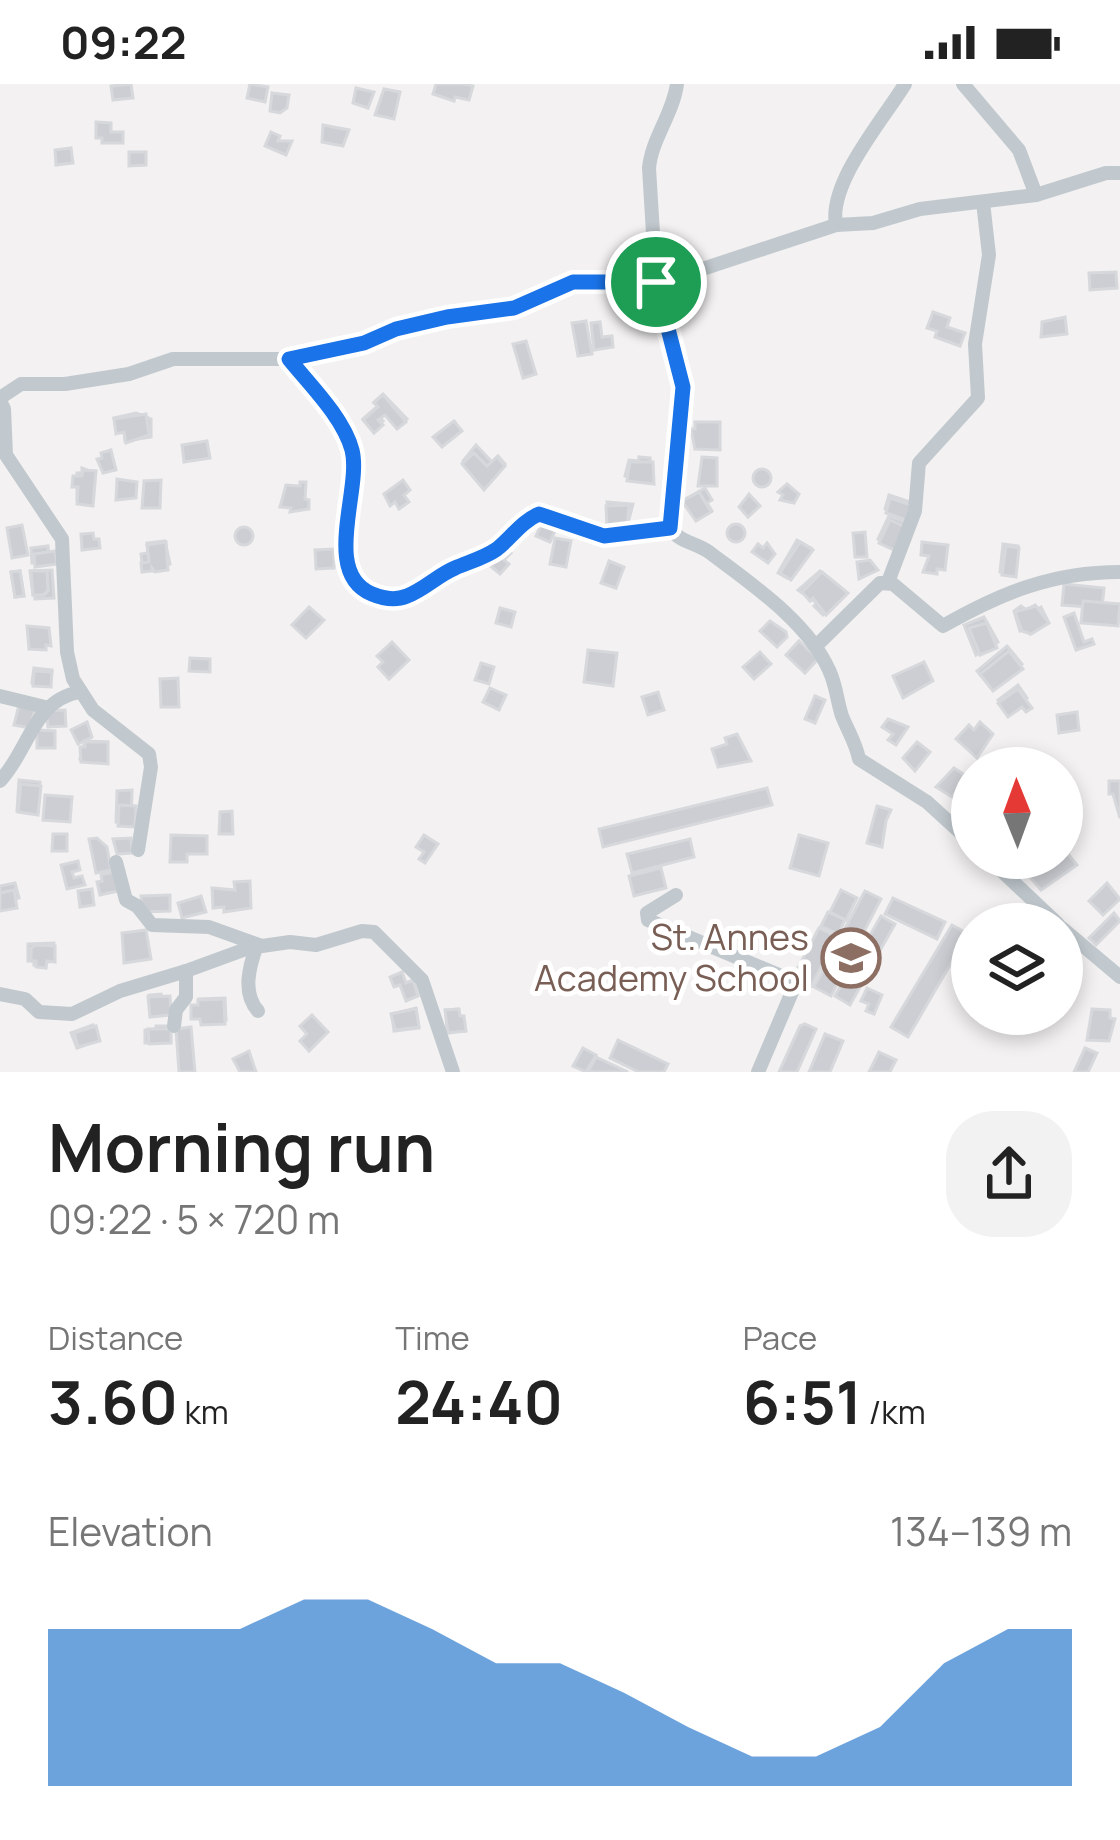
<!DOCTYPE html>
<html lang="en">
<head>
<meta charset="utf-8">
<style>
	body { margin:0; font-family:Manrope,sans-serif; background:#f2f2f2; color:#222; height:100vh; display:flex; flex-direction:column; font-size:45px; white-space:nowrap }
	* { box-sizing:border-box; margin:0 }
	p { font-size:39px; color:#767676 }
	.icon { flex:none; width:66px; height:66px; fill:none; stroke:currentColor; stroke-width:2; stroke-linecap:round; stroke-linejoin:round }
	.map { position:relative; height:988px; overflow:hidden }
	.panel { display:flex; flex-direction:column; background:#fff; flex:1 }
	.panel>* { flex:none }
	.needle { width:78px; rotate:359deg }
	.tools { position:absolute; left:951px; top:663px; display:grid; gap:24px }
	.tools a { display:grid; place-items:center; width:132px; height:132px; border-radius:50%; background:#fff; box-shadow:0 6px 18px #0003; font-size:60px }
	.pin { position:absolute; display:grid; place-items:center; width:102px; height:102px; color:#fff; margin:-51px; border:6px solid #fff; border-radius:50%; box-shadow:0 3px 12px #0007 }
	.round { display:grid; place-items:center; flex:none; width:126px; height:126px; border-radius:48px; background:#f2f2f2 }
	.summary { display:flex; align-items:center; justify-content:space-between; height:204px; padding:0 48px }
	h1 { font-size:66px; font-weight:700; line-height:90px }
	.figures { display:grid; grid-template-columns:repeat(3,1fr); gap:18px; height:204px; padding:12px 48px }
	.figures div { display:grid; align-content:center }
	.figures b { font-size:60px; font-weight:700 }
	.figures small { font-size:33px; font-weight:400 }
	.figures p { font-size:33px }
	.chart { height:336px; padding:24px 48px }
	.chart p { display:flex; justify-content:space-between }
	.chart svg { width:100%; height:216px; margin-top:12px; fill:#307dcf; opacity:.7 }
	.status { display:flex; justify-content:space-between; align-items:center; height:84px; padding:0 60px; background:#fff; direction:ltr }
	.status svg { height:33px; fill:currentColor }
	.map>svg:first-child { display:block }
</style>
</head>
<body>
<div class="status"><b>09:22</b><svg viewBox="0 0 49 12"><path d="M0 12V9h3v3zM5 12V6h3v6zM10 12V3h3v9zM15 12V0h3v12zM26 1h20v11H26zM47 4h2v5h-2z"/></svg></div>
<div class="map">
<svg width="1120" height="988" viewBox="0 0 1120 988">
	<rect width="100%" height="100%" fill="#f3f1f1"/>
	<g fill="#ccced3" stroke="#d6d8dc" stroke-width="3">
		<path d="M131 0 133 14 113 16 111 2Z"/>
		<path d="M250 0 268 3 265 18 247 14Z"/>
		<path d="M436 0H464L473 2 469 16 455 13 454 17 433 10Z"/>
		<path d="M356 4 374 8 368 24 353 19Z"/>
		<path d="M384 5 400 8 394 35 375 31Z"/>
		<path d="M272 9 289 11 287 24 280 29 270 27Z"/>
		<path d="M96 38 111 39V48H123V59H102V54H96Z"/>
		<path d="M323 41 349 46 343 62 322 58Z"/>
		<path d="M271 48 280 52 278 57H292L286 71 265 62Z"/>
		<path d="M71 64 73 79 56 81 55 66Z"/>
		<path d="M129 68H146V81L129 82Z"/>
		<path d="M1116 188 1117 204 1090 206 1089 189Z"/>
		<path d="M933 228 950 234 947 243 965 249 960 262 935 253 937 247 927 244Z"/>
		<path d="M1065 233 1067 250 1041 253 1042 238Z"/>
		<path d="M586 237 592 270 578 272 572 239Z"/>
		<path d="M600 238 602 253 612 252 613 263 594 266 591 239Z"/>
		<path d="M526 257 536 290 523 294 513 260Z"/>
		<path d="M383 310 407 335 399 343 385 328 379 333 383 337 373 346 363 335 378 322 374 318Z"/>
		<path d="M383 311 406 338 397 345 385 331 378 336 383 341 374 349 363 336 378 323 374 319Z"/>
		<path d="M136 329 151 335V353L125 357 124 348 116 345 114 334Z"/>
		<path d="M146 330 149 351 126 359 124 348 116 350 114 335Z"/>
		<path d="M454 337 462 347 442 363 433 353Z"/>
		<path d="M695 338H720V366L695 365 691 345H695Z"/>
		<path d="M207 357 210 374 184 378 182 361Z"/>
		<path d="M476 361 492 378 498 372 505 380 485 404 463 377Z"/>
		<path d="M111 366 116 386 103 389 97 375 102 374 101 369Z"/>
		<path d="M474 369 487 382 497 373 505 382 484 406 462 380Z"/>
		<path d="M639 373 650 374 653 397 625 392 629 376 639 377Z"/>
		<path d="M702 373 717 374V402H698Z"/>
		<path d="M630 378H653L654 400 627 397Z"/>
		<path d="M82 384 94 389 92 416H77V389H82Z"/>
		<circle cx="762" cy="394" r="9"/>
		<path d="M83 386 96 387 93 422 77 420 78 403H72L73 392H82Z"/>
		<path d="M117 395 137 398 136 414 116 416Z"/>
		<path d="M161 396 160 424H142L144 397Z"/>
		<path d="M403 396 410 406 404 411 409 418 399 425 395 418 390 422 384 410Z"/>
		<path d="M300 398H306L305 415 309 416V425L290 428 291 424 280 423 286 401 300 402Z"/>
		<path d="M787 400 799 410 794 419 780 416 783 411 778 408Z"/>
		<path d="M705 404 712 416 707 419 712 427 698 435 684 416Z"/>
		<path d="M699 408 711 428 696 437 682 417Z"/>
		<path d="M749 410 760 422 748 433 739 423Z"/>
		<path d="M889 411 910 418 906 431 885 425Z"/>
		<path d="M890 414 911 421 906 436 886 429Z"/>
		<path d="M607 418 633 420 627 443 610 442Z"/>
		<path d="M629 421 627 444 607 445 606 422Z"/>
		<path d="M889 432 905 438 891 462 878 455Z"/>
		<path d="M543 436 557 442 550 458 536 452Z"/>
		<path d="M890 436 905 443 894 466 879 459Z"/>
		<circle cx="736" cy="449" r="9"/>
		<path d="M22 441 28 471 12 474 7 444Z"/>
		<circle cx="244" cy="452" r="9"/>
		<path d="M865 448 867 473H855L853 449Z"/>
		<path d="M93 449 94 455H99L100 464 82 466 81 450Z"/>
		<path d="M555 454 571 457 566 483 550 480Z"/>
		<path d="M797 456 811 464 807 471 802 469 787 494 778 489Z"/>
		<path d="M165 457 170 480 143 486 141 470 148 469 147 459Z"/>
		<path d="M166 458 168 486 155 488 152 484V487L142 488 141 479 149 478 147 461Z"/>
		<path d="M800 458 813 466 791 496 780 489Z"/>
		<path d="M922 458 948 461 945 486 937 485V490L923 488 929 472 921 471Z"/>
		<path d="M767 459 775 470 768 479 752 468 758 460 763 464Z"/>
		<path d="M1003 460 1018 462 1014 490 1000 488Z"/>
		<path d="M48 462 50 478 32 479 31 464Z"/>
		<path d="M504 462 511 469 504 476 509 480 500 490 488 480Z"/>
		<path d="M1006 462 1019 464 1016 493 1002 491Z"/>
		<path d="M334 465V484L316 485 315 466Z"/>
		<path d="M55 467 57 480 35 483 34 470Z"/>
		<path d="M870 476 878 486 859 495 857 478Z"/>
		<path d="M609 477 624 483 616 504 601 499Z"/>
		<path d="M52 486 54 514 35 515 33 487Z"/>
		<path d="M20 487 24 512 15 513 11 488Z"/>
		<path d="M20 487 24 512 15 513 11 488Z"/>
		<path d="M30 487H47L48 507 44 511H33Z"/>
		<path d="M31 487H47L48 507 43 511H33Z"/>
		<path d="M820 487 846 508 823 531 814 522 817 519 798 506Z"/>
		<path d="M822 488 848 509 826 531 813 514 810 517 802 508Z"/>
		<path d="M1064 500 1104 504 1102 524 1062 521Z"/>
		<path d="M1083 517 1120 520 1118 542 1081 539Z"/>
		<path d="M1035 521 1037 525 1041 523 1048 537 1030 550 1025 545 1020 547 1014 527 1021 522 1026 526Z"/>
		<path d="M1036 522 1049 539 1031 550 1022 547 1015 528Z"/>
		<path d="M309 523 324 536 306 554 292 541Z"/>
		<path d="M500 524 515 528 511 543 496 539Z"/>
		<path d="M1074 529 1084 558 1092 555 1094 560 1076 566 1064 533Z"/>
		<path d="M984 533 998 558 976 571 964 541Z"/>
		<path d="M770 537 786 548 787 553 777 563 760 547Z"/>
		<path d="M987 539 997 564 980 571 969 544Z"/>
		<path d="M27 542 49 544 51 562 46 561V566L29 565Z"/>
		<path d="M799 557 818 575 805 589 786 571Z"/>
		<path d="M392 558 409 576 389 595 378 583 383 578 377 572Z"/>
		<path d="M1007 562 1022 580 990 603 977 587Z"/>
		<path d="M588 566 617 569 613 602 584 598Z"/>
		<path d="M1009 567 1023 585 993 607 980 590Z"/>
		<path d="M760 568 771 580 754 595 743 583Z"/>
		<path d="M190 574 210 575V588L189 587Z"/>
		<path d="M924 578 933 597 903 614 893 592Z"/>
		<path d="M481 579 494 583 489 600 475 596Z"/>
		<path d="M34 584 52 586 50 601 32 599Z"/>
		<path d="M34 587 52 588 51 603 33 602Z"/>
		<path d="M178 594 179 623H161L160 595Z"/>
		<path d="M1018 601 1027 614 1008 628 998 616Z"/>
		<path d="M490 604 506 611 499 626 483 618Z"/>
		<path d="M1018 605 1032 624 1026 628 1022 623 1008 633 998 619Z"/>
		<path d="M658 608 664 626 648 631 642 613Z"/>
		<path d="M815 612 825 616 815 639 805 635Z"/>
		<path d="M19 621 35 625 30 644 14 641Z"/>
		<path d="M65 626 66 642 48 643 46 627Z"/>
		<path d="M1077 628 1079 646 1059 649 1057 631Z"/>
		<path d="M888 635 908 643 896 661 888 656 893 650 882 643Z"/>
		<path d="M87 638 92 653 78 660 71 646Z"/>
		<path d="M980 638 993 650 977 674 956 655 969 641 974 646Z"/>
		<path d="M37 646 55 647V664H37Z"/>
		<path d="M737 650 751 677 718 683 712 665 727 660 725 654Z"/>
		<path d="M85 657 107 658 106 679 80 675Z"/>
		<path d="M85 658H108V680L81 678 80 663H85Z"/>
		<path d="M917 658 930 668 915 687 903 674Z"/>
		<path d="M954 684 966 692 952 713 936 703Z"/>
		<path d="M19 696 40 698 38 728 17 727Z"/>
		<path d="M1109 697H1120V734L1113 710H1109Z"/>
		<path d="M21 700 41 702 38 731 18 728Z"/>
		<path d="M767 704 772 721 603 763 599 745Z"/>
		<path d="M132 706 131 739 116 738 117 707Z"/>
		<path d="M45 711 72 713 70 738 43 736Z"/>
		<path d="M119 721 136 722 135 743 118 742Z"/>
		<path d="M877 722 891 726 886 737 882 763 867 759Z"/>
		<path d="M232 727 233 750H219L220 728Z"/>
		<path d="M53 750H67V767H52Z"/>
		<path d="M171 751 207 752V770H187V778H170Z"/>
		<path d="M424 751 438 760 425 779 419 775 424 768 416 763Z"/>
		<path d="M799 751 828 759 819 792 790 784Z"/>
		<path d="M97 754 107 763 111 786 96 789 89 755Z"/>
		<path d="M131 754 132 769 117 770 113 755Z"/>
		<path d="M690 755 694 773 632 789 627 770Z"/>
		<path d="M1063 764 1077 781 1041 806 1029 792 1051 774H1062Z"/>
		<path d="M78 777 80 786 72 788 74 794 82 792 85 801 67 805 61 781Z"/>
		<path d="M661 784 666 804 634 812 629 792Z"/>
		<path d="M114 788 118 807 100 811 97 798 102 797 101 791Z"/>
		<path d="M250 797 251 824 224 828V823L213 824 212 804 235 806 234 798Z"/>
		<path d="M15 799 19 814 0 819V802Z"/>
		<path d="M1107 799 1120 815 1103 831 1089 817Z"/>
		<path d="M92 805 94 821 80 823 78 807Z"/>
		<path d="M14 806 17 824 0 827V809Z"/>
		<path d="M841 806 857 814 846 836 830 828Z"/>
		<path d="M865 807 881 815 858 859 842 850Z"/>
		<path d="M170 811V827L142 828 141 812Z"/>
		<path d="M201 812 206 828 182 834 178 819Z"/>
		<path d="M893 814 945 838 937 855 885 830Z"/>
		<path d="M828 828 845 836 838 850 821 842Z"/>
		<path d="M1114 829 1120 837 1096 861 1089 854Z"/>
		<path d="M881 832 895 840 878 870 864 862Z"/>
		<path d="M952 841 968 850 908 953 891 943Z"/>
		<path d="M819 844 837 853 811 902 793 893Z"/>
		<path d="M146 846 151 875 124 879 122 849Z"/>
		<path d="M841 853 857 862 831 912 814 903Z"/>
		<path d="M54 859 53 877 34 881V877H28V860Z"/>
		<path d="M36 861 55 862V878L47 877 46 884 36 883V877H31V864Z"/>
		<path d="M862 864 877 872 850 921 835 912Z"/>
		<path d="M972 864V906L954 894Z"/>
		<path d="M402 888 406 899 413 896 418 912 406 917 400 901 394 903 390 893Z"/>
		<path d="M867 904 882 911 874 930 866 927 869 920 861 917Z"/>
		<path d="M161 910 162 916H167L168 930 150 931 149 911Z"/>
		<path d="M170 912 171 931 150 933 148 913Z"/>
		<path d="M225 914 226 936 193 933 192 922 199 921V915Z"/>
		<path d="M224 915 225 940 201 941 200 935H191V921H198V916Z"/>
		<path d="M416 924 419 944 394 947 392 930Z"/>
		<path d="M416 925 419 943 395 946 391 930Z"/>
		<path d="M458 925 465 947 447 948 446 926Z"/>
		<path d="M459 925 460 932H464L466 947 448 949 445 926Z"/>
		<path d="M1092 925 1110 926V934L1115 935 1109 957 1087 956Z"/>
		<path d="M312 931 328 948 309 967 300 957 307 950 300 942Z"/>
		<path d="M805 940 816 945 797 988H779L800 942Z"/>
		<path d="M93 941 99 956 77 964 71 949Z"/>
		<path d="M96 942 100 957 78 963 74 949Z"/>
		<path d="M156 942H167L168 958 145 959V946L156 945Z"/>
		<path d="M191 943 195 988H179L176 945Z"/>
		<path d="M148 945H171V959L149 960Z"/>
		<path d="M825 950 843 957 830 988H809Z"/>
		<path d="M618 956 668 980 664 988H639L610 974Z"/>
		<path d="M583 964 596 971 586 988 573 982Z"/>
		<path d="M1085 964 1097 969 1088 988H1074Z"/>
		<path d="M249 967 256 988H240L233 975Z"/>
		<path d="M879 968 896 976 890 988H869Z"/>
		<path d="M596 973 628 988H588Z"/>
	</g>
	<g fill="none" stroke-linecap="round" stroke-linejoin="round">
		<g stroke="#c1c9ce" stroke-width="14">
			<path d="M677 0C673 30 652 54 649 84L656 198 683 303 670 408V444C680 459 695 458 709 468 751 500 807 537 829 586 836 600 837 617 842 632 848 647 856 659 859 675L927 718 972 759"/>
			<path d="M963 0 1019 66 1036 111"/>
			<path d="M836 141C828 99 883 36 905 0"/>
			<path d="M289 275C309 302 343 333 352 366 361 405 322 489 372 510 384 514 395 517 407 512 425 505 438 492 455 484 469 478 484 474 497 465 512 453 521 438 539 430L604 452 670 444"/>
			<path d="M0 314 21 300H65L129 290 173 275H289L328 268 447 233 514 224 573 198 672 195 836 141 873 139 920 125 1036 111 1106 89H1120"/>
			<path d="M0 317 4 325 6 371 62 455 67 568 73 595 93 626 149 670 151 683 138 766"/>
			<path d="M888 498 915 427 919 379 978 314 975 260 989 171 983 118"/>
			<path d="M816 562 880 499 893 500 943 542C1001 509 1052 488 1120 488"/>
			<path d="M0 612 45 623"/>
			<path d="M0 697C29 666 33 617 79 608"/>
			<path d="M988 774 1058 840"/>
			<path d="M116 778 126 816 137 822 152 841 209 843 262 862 290 858 316 861 362 847 374 848 422 896 453 988"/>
			<path d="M676 811 647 829 648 836 786 894 792 908 758 988"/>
			<path d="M1062 844 1120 893"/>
			<path d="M257 861C249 883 242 909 258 927"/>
			<path d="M0 910 25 915 39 928 72 930 120 907 186 887"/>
			<path d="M174 942 176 926 186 913V887L257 861"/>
		</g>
	</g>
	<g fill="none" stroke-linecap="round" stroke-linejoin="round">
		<g stroke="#fff" stroke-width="24">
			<path id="route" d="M573 198H656L683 303 670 444 604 452 539 430C521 438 512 453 497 465 484 474 469 478 455 484 438 491 425 505 407 512 395 517 384 515 372 510 321 489 362 405 352 366 343 333 310 301 289 275L364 259 396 245 447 233 514 224Z"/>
		</g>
		<use href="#route" stroke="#1a73e8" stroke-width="15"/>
	</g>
	<defs>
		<g id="school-ring" transform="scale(3)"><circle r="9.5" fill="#fff" stroke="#8d6e63" stroke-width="1.5"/><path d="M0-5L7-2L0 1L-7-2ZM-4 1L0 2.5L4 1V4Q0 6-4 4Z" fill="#8d6e63"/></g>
	</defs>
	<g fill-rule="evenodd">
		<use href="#school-ring" x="851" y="874"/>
	</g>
	<g text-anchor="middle" stroke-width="10" stroke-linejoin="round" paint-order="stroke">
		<g font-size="36" fill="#785e54" stroke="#fff" text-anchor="end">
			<text x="809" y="866">St. Annes<tspan x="809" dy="41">Academy School</tspan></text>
		</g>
	</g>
</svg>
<div class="tools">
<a><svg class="needle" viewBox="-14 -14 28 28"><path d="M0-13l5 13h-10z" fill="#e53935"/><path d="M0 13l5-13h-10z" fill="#767676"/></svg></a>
<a><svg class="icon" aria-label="layers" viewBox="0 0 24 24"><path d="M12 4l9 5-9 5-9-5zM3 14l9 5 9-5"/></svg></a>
</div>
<div class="pin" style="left:656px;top:198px;background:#1e9e55"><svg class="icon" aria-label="arrive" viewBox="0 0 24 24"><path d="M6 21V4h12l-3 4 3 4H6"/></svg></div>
</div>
<section class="panel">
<div class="summary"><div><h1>Morning run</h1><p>09:22 · 5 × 720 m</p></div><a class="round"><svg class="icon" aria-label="share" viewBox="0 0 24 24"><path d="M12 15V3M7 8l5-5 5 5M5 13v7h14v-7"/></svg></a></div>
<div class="figures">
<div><p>Distance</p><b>3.60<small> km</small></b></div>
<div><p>Time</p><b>24:40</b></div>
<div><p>Pace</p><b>6:51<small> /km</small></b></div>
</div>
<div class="chart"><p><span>Elevation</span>134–139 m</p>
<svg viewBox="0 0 160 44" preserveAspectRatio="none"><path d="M0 44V12L10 12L20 12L30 12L40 6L50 6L60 12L70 19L80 19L90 25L100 32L110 38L120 38L130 32L140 19L150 12L160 12V44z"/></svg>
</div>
</section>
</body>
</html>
